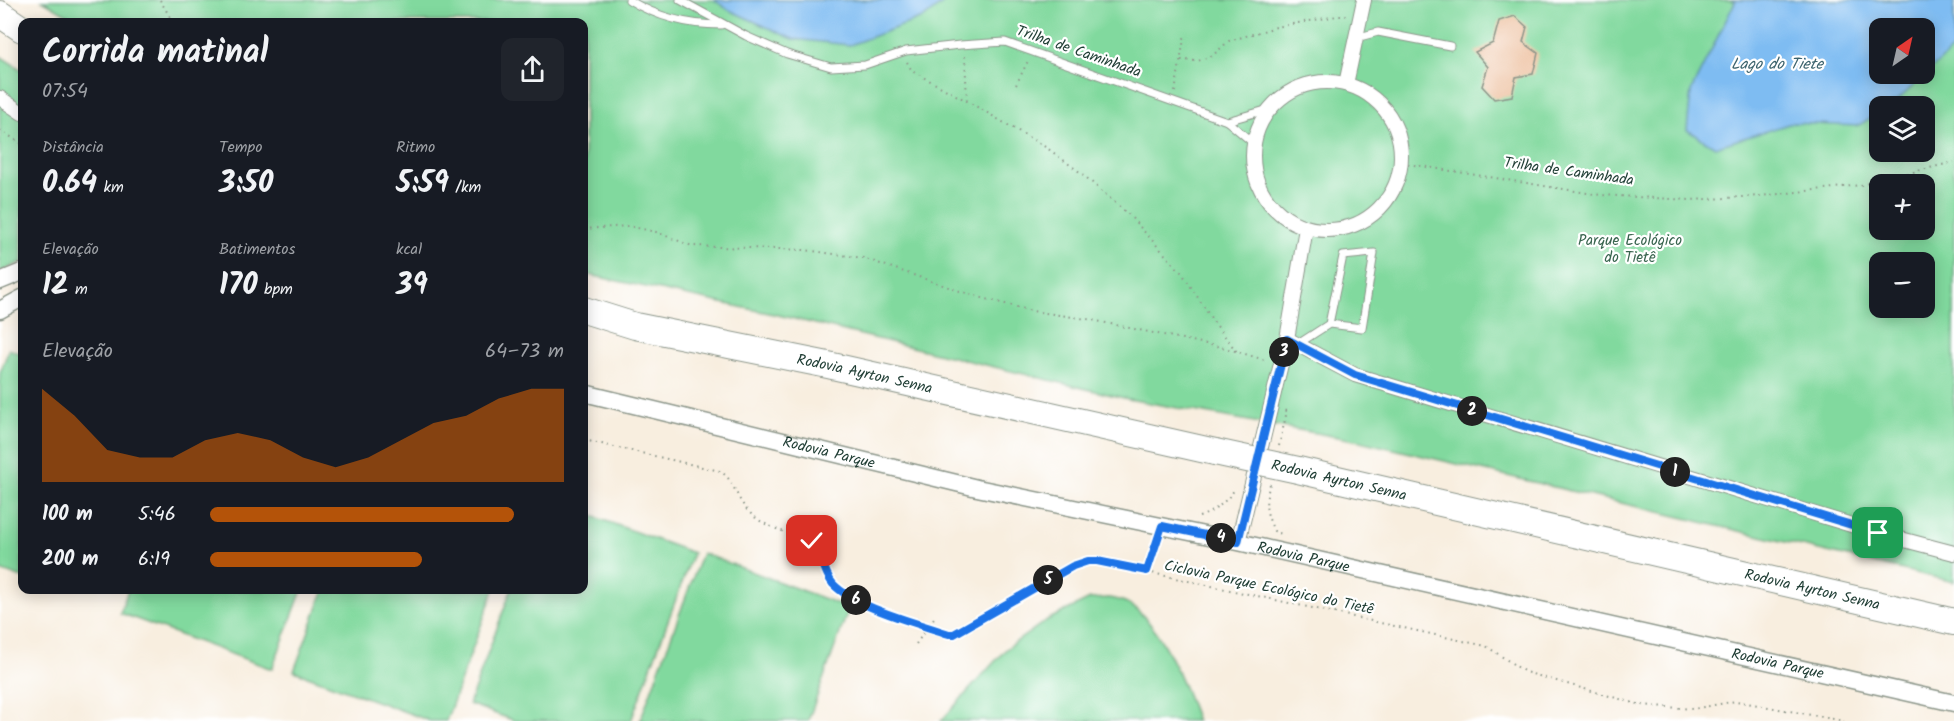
<!DOCTYPE html>
<html lang="pt">
<head>
<meta charset="utf-8">
<style>
	body { margin:0; font-family:Kalam,sans-serif; background:#20242c; color:#f1f3f6; height:100vh; display:flex; flex-direction:column; font-size:22px; white-space:nowrap }
	* { box-sizing:border-box; margin:0 }
	p { font-size:20px; color:#9ea1a6 }
	.icon { flex:none; width:33px; height:33px; fill:none; stroke:currentColor; stroke-width:2; stroke-linecap:round; stroke-linejoin:round }
	.map { position:relative; flex:1; overflow:hidden }
	.panel { position:absolute; left:18px; top:18px; width:570px; height:576px; display:flex; flex-direction:column; background:#171b24; border-radius:12px; box-shadow:0 3px 15px #0003 }
	.panel>* { flex:none }
	.needle { width:39px; rotate:34deg }
	.controls { position:absolute; left:1869px; top:18px; display:grid; gap:12px }
	.controls a { display:grid; place-items:center; width:66px; height:66px; border-radius:12px; background:#171b24; box-shadow:0 3px 15px #0003; font-size:30px }
	.pin { position:absolute; display:grid; place-items:center; width:51px; height:51px; color:#fff; margin:-26px; border-radius:12px; box-shadow:0 3px 9px #0006 }
	.km { position:absolute; width:30px; height:30px; margin:-15px; border-radius:50%; background:#222; color:#fff; font-size:16px; line-height:30px; text-align:center }
	.round { display:grid; place-items:center; flex:none; width:63px; height:63px; border-radius:12px; background:#20242c }
	.headline { display:flex; align-items:center; justify-content:space-between; height:102px; padding:0 24px }
	h1 { font-size:33px; font-weight:700; line-height:45px }
	.stats { display:grid; grid-template-columns:repeat(3,1fr); gap:9px; height:102px; padding:6px 24px }
	.stats div { display:grid; align-content:center }
	.stats b { font-size:30px; font-weight:700 }
	.stats small { font-size:16px; font-weight:400 }
	.stats p { font-size:16px }
	.chart { height:168px; padding:12px 24px }
	.chart p { display:flex; justify-content:space-between }
	.chart svg { width:100%; height:108px; margin-top:6px; fill:#b45309; opacity:.7 }
	ul { padding:0 24px; list-style:none; font-size:20px }
	li { display:grid; grid-template-columns:96px 72px 1fr; align-items:center; height:45px }
	li i { height:15px; border-radius:8px; background:#b45309 }
	.map>svg:first-child { display:block }
</style>
</head>
<body>
<div class="map">
<svg width="1954" height="721" viewBox="0 0 1954 721">
	<rect width="100%" height="100%" fill="#fff"/>
	<filter id="ink" filterUnits="userSpaceOnUse"><feTurbulence type="fractalNoise" baseFrequency=".0167" numOctaves="2"/><feDisplacementMap in="SourceGraphic" scale="12" xChannelSelector="R" yChannelSelector="G"/><feConvolveMatrix kernelMatrix="1 2 1 2 8 2 1 2 1" color-interpolation-filters="sRGB"/></filter>
	<filter id="wash" filterUnits="userSpaceOnUse"><feTurbulence type="fractalNoise" baseFrequency=".008" numOctaves="4" result="noise"/><feDisplacementMap in="SourceGraphic" scale="24" xChannelSelector="R" yChannelSelector="G"/><feGaussianBlur stdDeviation="1.35" result="paint"/><feColorMatrix in="noise" values="0 0 0 0 0 0 0 0 0 0 0 0 0 0 0 0 0 1.4 0 .05"/><feComposite in="paint" operator="in"/></filter>
	<g filter="url(#wash)">
		<rect width="100%" height="100%" fill="#f8eedf"/>
		<g fill="#81d99e" stroke="#508b69" stroke-width="1.5" fill-rule="evenodd">
			<path d="M42 0H1954V582L1360 441 1128 399 778 315 584 274V22H80ZM1880 28H1924V74H1880ZM1880 106H1924V152H1880ZM1880 184H1924V230H1880ZM1880 262H1924V308H1880Z"/>
			<path d="M0 56 22 70V262L0 272Z"/>
			<path d="M9 349 22 354V578L0 570V373Z"/>
			<path d="M584 513 693 553 631 721H515L469 704 511 590H584Z"/>
			<path d="M702 553 849 608 808 721H640Z"/>
			<path d="M128 590H302L272 669 120 613Z"/>
			<path d="M324 590H494L446 721H430L294 671Z"/>
			<path d="M1109 598C1115 599 1122 600 1127 603 1159 620 1185 687 1197 721H941L1006 649 1047 620 1090 599Z"/>
		</g>
		<g fill="#7ebcf2" stroke="#4e7c93" stroke-width="1.5" fill-rule="evenodd">
			<path d="M714 0H947L925 17 850 45 793 39 729 10Z"/>
			<path d="M1733 0H1954V48L1898 100 1887 106H1880L1879 112 1858 126 1792 123 1715 147 1687 130 1691 91 1735 2ZM1880 28H1924V74H1880Z"/>
		</g>
		<g id="blocks">
			<path fill="#ebb792" d="M1515 16 1527 27 1523 42 1538 53 1533 74 1516 77 1512 96 1494 99 1482 86 1488 67 1475 52 1493 43 1499 21Z"/>
		</g>
	</g>
	<g filter="url(#ink)">
		<use href="#blocks" fill-opacity="0" stroke="#8c968a" stroke-width="1.5"/>
		<g fill="none" stroke-linecap="round" stroke-linejoin="round">
			<g stroke="#8c968a" stroke-width="9">
				<g id="service">
					<path d="M629 0C657 17 689 25 721 25"/>
					<path d="M680 0 746 36 787 54 831 67 865 65 906 51 960 45 1005 42 1227 121 1252 142"/>
					<path d="M1356 38 1378 32 1450 46"/>
					<path d="M1227 121 1269 109"/>
					<path d="M1298 344 1329 324 1362 328 1374 253 1343 256 1329 324"/>
				</g>
			</g>
			<g stroke="#8c968a" stroke-width="16">
				<g id="minor">
					<circle cx="1327" cy="156" r="74"/>
					<path d="M1346 84 1364 0"/>
					<path d="M0 98 22 113"/>
					<path d="M1287 339 1355 375 1878 533 1954 553"/>
					<path d="M1238 542 1287 339 1306 228"/>
				</g>
			</g>
			<g stroke="#8c968a" stroke-width="19">
				<g id="tertiary">
					<path d="M0 281 22 272"/>
					<path d="M0 310 22 298"/>
					<path id="s1" d="M584 393 977 488 1238 542 1954 703"/>
				</g>
			</g>
			<g stroke="#8c968a" stroke-width="28">
				<g id="motorway">
					<path d="M0 14 22 29"/>
					<path id="s2" d="M584 310 635 326 828 365 1215 452"/>
					<path id="s3" d="M1298 470 1954 622"/>
				</g>
			</g>
			<g stroke="#8c968a" stroke-width="2" stroke-dasharray="1.5 4.5" stroke-linecap="butt">
				<path d="M160 0 173 22"/>
				<path d="M965 56 967 101"/>
				<path d="M1181 60 1198 61 1212 56 1229 41 1276 27 1337 16H1346"/>
				<path d="M907 62 912 71 967 101 1047 148 1081 173 1129 215 1182 273 1213 321 1237 352"/>
				<path d="M1016 85 1028 61"/>
				<path d="M1175 92 1185 33"/>
				<path d="M0 130 22 144"/>
				<path d="M1402 163 1600 195 1691 200 1760 196 1861 185 1954 162"/>
				<path d="M584 229 628 226 656 232 692 246 805 250 863 258 975 296 1032 311 1087 319 1225 348 1268 361"/>
				<path d="M584 440 720 471C733 479 735 494 744 506 759 527 789 533 812 541L816 545C821 556 825 575 833 584 857 608 917 622 949 634H954L1073 565 1088 561H1097L1486 646 1525 672 1641 705 1693 709 1736 701 1844 721"/>
				<path d="M1279 446 1287 411 1284 410"/>
				<path d="M1270 484C1264 504 1265 511 1274 531L1284 535"/>
				<path d="M1199 517C1216 511 1225 502 1236 488"/>
				<path d="M1147 571 1157 540"/>
				<path d="M916 644 936 615"/>
			</g>
			<use href="#service" stroke="#fff" stroke-width="7"/>
			<use href="#minor" stroke="#fff" stroke-width="14"/>
			<use href="#tertiary" stroke="#fff" stroke-width="16"/>
			<use href="#motorway" stroke="#fff" stroke-width="26"/>
			<g stroke="#8c968a" stroke-width="28" stroke-linecap="butt">
				<path id="motorway-bridge" d="M1215 452 1298 470"/>
			</g>
			<use href="#motorway-bridge" stroke="#fff" stroke-width="26"/>
		</g>
	</g>
	<g fill="none" stroke-linecap="round" stroke-linejoin="round" filter="url(#ink)">
		<g stroke="#fff" stroke-width="12">
			<path id="route" d="M812 541 816 545C821 556 825 575 833 584 856 608 917 623 949 634H954L1073 566 1088 561H1097L1147 571 1162 526 1238 542 1287 339 1355 375 1878 533"/>
		</g>
		<use href="#route" stroke="#1a73e8" stroke-width="8"/>
	</g>
	<g text-anchor="middle" stroke-width="4.5" stroke-linejoin="round" paint-order="stroke">
		<g font-size="15" fill="#1f3d34" stroke="#fff">
			<text transform="translate(1079 51) rotate(19)" y="5">Trilha de Caminhada</text>
			<text transform="translate(1569 171) rotate(8)" y="5">Trilha de Caminhada</text>
			<text dy="5" stroke="none"><textPath href="#s2" startOffset="288">Rodovia Ayrton Senna</textPath></text>
			<text dy="5" stroke="none"><textPath href="#s1" startOffset="252">Rodovia Parque</textPath></text>
			<text transform="translate(1339 480) rotate(13)" y="5">Rodovia Ayrton Senna</text>
			<text dy="5" stroke="none"><textPath href="#s1" startOffset="738">Rodovia Parque</textPath></text>
			<text transform="translate(1269 587) rotate(12)" y="5">Ciclovia Parque Ecológico do Tietê</text>
			<text dy="5" stroke="none"><textPath href="#s3" startOffset="528">Rodovia Ayrton Senna</textPath></text>
			<text dy="5" stroke="none"><textPath href="#s1" startOffset="1224">Rodovia Parque</textPath></text>
		</g>
		<g font-size="15" fill="#38644e" stroke="#fff">
			<text x="1630" y="245">Parque Ecológico<tspan x="1630" dy="17">do Tietê</tspan></text>
		</g>
		<g font-size="16" font-style="italic" fill="#3c636d" stroke="#fff">
			<text x="1777" y="69">Lago do Tiete</text>
		</g>
	</g>
</svg>
<div class="controls">
<a><svg class="needle" viewBox="-14 -14 28 28"><path d="M0-13l5 13h-10z" fill="#e53935"/><path d="M0 13l5-13h-10z" fill="#9ea1a6"/></svg></a>
<a><svg class="icon" aria-label="layers" viewBox="0 0 24 24"><path d="M12 4l9 5-9 5-9-5zM3 14l9 5 9-5"/></svg></a>
<a>+</a>
<a>−</a>
</div>
<div class="pin" style="left:1878px;top:533px;background:#1e9e55"><svg class="icon" aria-label="arrive" viewBox="0 0 24 24"><path d="M6 21V4h12l-3 4 3 4H6"/></svg></div>
<div class="pin" style="left:812px;top:541px;background:#d93025"><svg class="icon" aria-label="check" viewBox="0 0 24 24"><path d="M5 12l5 5 9-10"/></svg></div>
<b class="km" style="left:1675px;top:472px">1</b>
<b class="km" style="left:1472px;top:411px">2</b>
<b class="km" style="left:1284px;top:352px">3</b>
<b class="km" style="left:1221px;top:538px">4</b>
<b class="km" style="left:1048px;top:580px">5</b>
<b class="km" style="left:856px;top:600px">6</b>
<section class="panel">
<div class="headline"><div><h1>Corrida matinal</h1><p>07:54</p></div><a class="round"><svg class="icon" aria-label="share" viewBox="0 0 24 24"><path d="M12 15V3M7 8l5-5 5 5M5 13v7h14v-7"/></svg></a></div>
<div class="stats">
<div><p>Distância</p><b>0.64<small> km</small></b></div>
<div><p>Tempo</p><b>3:50</b></div>
<div><p>Ritmo</p><b>5:59<small> /km</small></b></div>
</div>
<div class="stats">
<div><p>Elevação</p><b>12<small> m</small></b></div>
<div><p>Batimentos</p><b>170<small> bpm</small></b></div>
<div><p>kcal</p><b>39</b></div>
</div>
<div class="chart"><p><span>Elevação</span>64–73 m</p>
<svg viewBox="0 0 160 44" preserveAspectRatio="none"><path d="M0 44V6L10 17L20 31L30 34L40 34L50 27L60 24L70 27L80 34L90 38L100 34L110 27L120 20L130 17L140 10L150 6L160 6V44z"/></svg>
</div>
<ul>
<li><b>100 m</b>5:46<i style="width:86%"></i></li>
<li><b>200 m</b>6:19<i style="width:60%"></i></li>
</ul>
</section>
</div>
</body>
</html>
